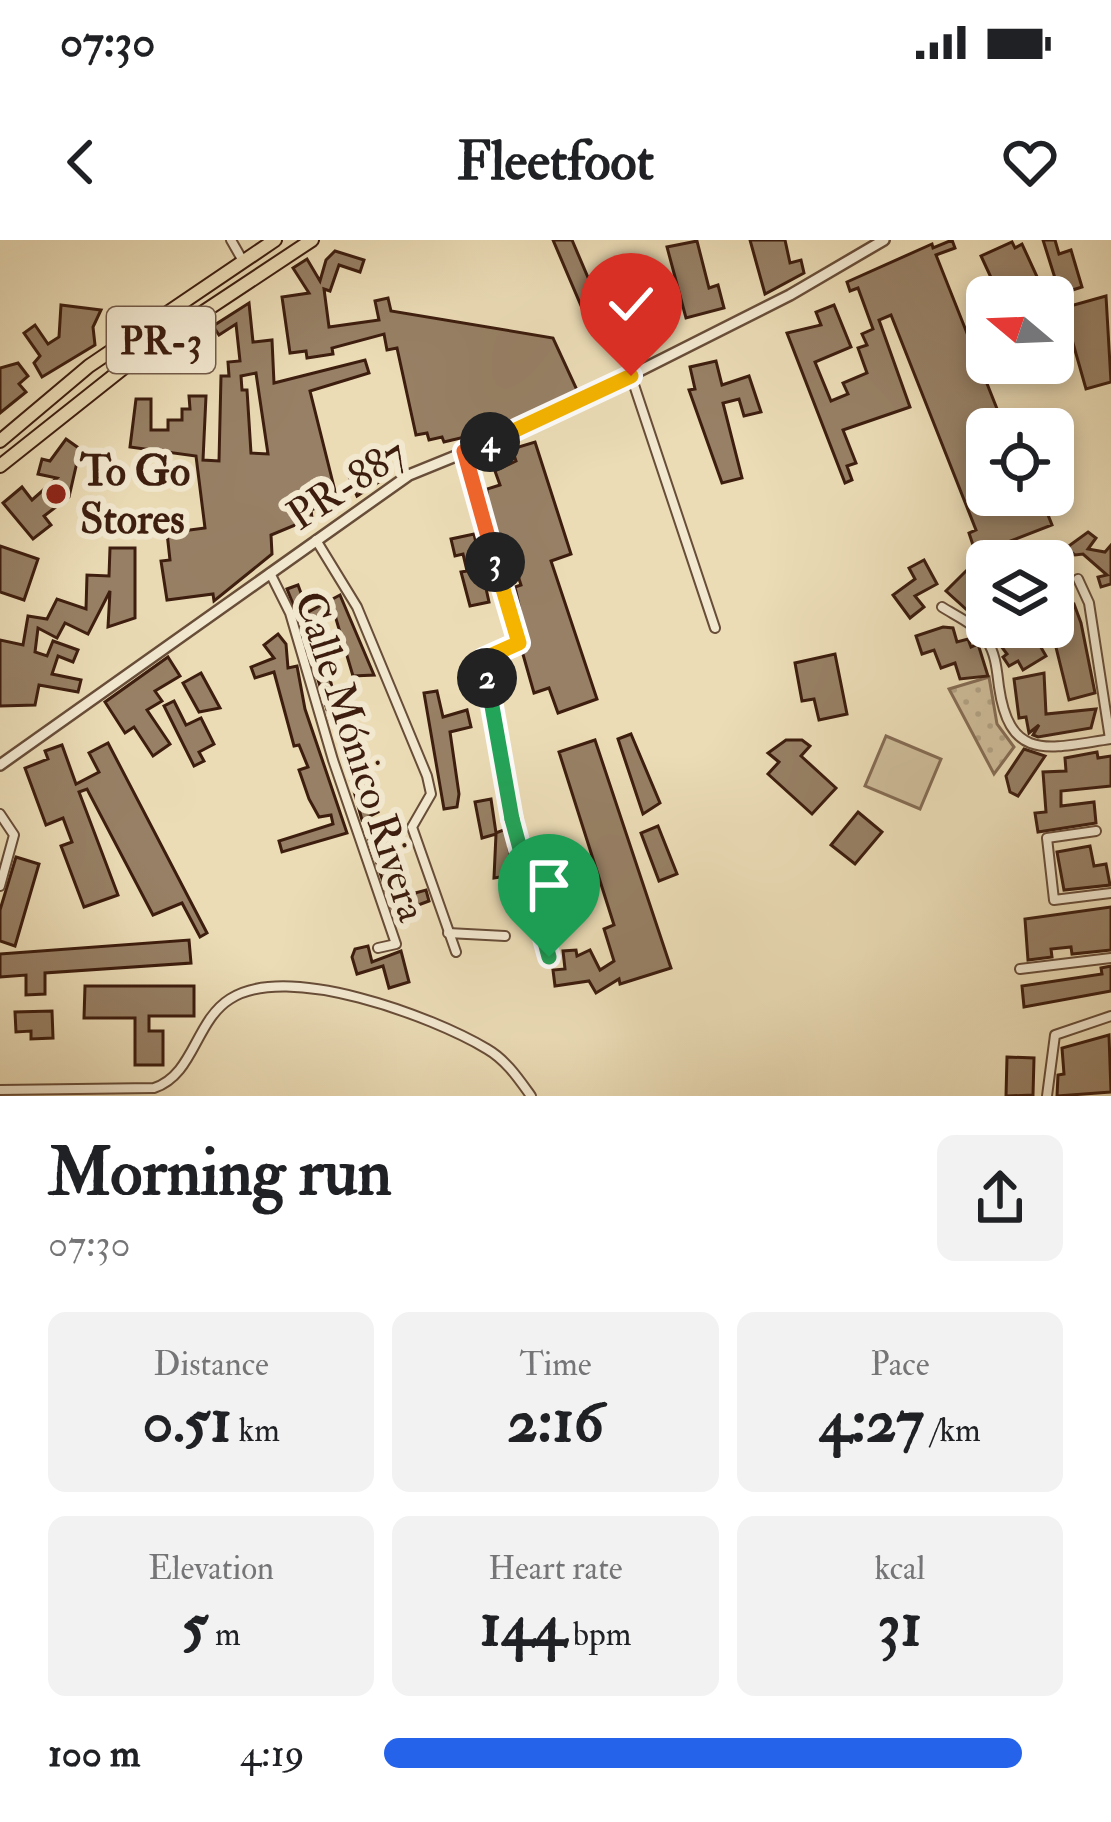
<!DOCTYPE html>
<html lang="en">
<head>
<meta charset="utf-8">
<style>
	body { margin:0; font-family:"IM FELL Double Pica",serif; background:#f2f2f2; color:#202124; height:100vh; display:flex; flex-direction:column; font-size:45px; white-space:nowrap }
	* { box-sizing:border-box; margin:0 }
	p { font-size:39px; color:#757577 }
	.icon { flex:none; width:66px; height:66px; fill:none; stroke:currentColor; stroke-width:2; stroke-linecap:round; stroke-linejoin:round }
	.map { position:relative; height:856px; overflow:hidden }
	.details { display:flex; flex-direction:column; background:#fff; flex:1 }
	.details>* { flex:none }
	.needle { width:78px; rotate:289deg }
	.controls { position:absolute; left:966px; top:36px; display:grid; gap:24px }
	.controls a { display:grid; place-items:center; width:108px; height:108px; border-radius:18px; background:#fff; box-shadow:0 6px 18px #0003; font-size:60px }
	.pin { position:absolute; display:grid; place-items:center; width:102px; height:102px; color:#fff; margin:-123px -51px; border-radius:50% 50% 50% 0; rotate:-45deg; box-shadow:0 0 12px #0007 }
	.pin .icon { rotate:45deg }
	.km { position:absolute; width:60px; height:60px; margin:-30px; border-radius:50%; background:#222; color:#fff; font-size:33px; line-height:60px; text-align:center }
	.round { display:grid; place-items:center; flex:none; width:126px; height:126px; border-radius:18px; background:#f2f2f2 }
	.head { display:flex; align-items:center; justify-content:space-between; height:204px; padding:0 48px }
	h1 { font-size:66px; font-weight:800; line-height:90px }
	.stats { display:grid; grid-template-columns:repeat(3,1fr); gap:18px; height:204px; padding:12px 48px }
	.stats div { display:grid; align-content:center; border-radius:18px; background:#f2f2f2; text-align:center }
	.stats b { font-size:60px; font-weight:800 }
	.stats small { font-size:33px; font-weight:400 }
	.stats p { font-size:33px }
	ul { padding:0 48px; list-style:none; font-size:39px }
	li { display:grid; grid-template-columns:192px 144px 1fr; align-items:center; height:90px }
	li i { height:30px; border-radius:15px; background:#2563eb }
	.status { display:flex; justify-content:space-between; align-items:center; height:84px; padding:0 60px; background:#fff; direction:ltr }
	.status svg { height:33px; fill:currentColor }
	header { display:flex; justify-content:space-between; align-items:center; height:156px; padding:0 48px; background:#fff; font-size:54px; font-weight:800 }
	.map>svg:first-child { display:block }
</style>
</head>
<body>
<div class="status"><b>07:30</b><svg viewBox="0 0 49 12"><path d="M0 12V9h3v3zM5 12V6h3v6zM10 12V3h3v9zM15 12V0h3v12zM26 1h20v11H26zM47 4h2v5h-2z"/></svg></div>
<header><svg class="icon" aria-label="back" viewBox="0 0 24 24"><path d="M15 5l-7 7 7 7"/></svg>Fleetfoot<svg class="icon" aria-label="heart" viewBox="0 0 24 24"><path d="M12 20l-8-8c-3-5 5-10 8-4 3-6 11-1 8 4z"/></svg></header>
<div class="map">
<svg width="1111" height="856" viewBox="0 0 1111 856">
	<defs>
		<pattern id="green-dots" width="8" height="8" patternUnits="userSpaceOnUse" patternTransform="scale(3)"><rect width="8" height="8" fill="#cdbc99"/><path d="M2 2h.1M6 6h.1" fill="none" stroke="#b1a183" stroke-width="1.8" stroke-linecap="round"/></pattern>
	</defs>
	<rect width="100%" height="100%" fill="#ebdcb6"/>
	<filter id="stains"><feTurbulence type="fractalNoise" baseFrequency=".00167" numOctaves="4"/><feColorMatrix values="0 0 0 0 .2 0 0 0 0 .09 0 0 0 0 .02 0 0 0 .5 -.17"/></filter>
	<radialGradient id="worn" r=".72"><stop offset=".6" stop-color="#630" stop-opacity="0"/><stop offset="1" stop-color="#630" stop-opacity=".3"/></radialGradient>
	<path fill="url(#green-dots)" stroke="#856c54" stroke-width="3" d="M989 437 997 484 1014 507 994 534 949 449Z"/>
	<path fill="#cdbc99" stroke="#856c54" stroke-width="3" d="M886 496 941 519 920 569 865 546Z"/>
	<g fill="#978065" stroke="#3d1d0e" stroke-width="3" fill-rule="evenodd">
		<path d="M553 0H572L601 68 585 75Z"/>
		<path d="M750 0H785L790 23 801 20 804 33 765 54Z"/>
		<path d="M952 0 955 8 936 15 1005 189H987V255H1040L1052 285 985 311 982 302 973 305 969 293 976 290 891 75 879 80 910 167 843 190 856 223 847 226 852 240 845 243 787 93 821 85 816 72 834 65 851 107 815 122 831 161 848 154 843 143 867 133 858 108 867 105 862 94 873 89 858 48 850 51 847 42 932 4 933 8Z"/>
		<path d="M1043 0H1055L1059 14 1071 10 1082 47 1060 54Z"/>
		<path d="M697 1 709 48 718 45 724 68 686 78 667 7Z"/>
		<path d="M1012 2 1015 8 1022 4 1039 41 1015 53 1017 57H1000L981 16Z"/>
		<path d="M335 11 364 20 360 32 339 25 330 51 324 49 329 87 379 80 375 61 388 58 391 71 553 98 577 150 514 180 472 187 473 195 444 202 442 197 429 200 427 193 416 195 397 108 387 110 384 94 332 108 333 114 307 118 306 111 290 113 282 57 309 53 293 28 307 19 320 41 326 20Z"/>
		<path d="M1106 56 1111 142 1086 149 1063 68Z"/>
		<path d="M249 63 253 102 272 100 274 143 365 120 369 133 310 151 337 259 311 270 312 278 271 295 272 314 214 361 213 354 167 360 161 321 170 320 167 293 205 288 196 216 130 207 136 159H151V190H168V180H182V169H190L189 156H206L203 220 219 221 221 136H229L228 122 240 121 236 84 219 95 213 86ZM256 133 257 140 268 214 251 213 247 150H242L241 136Z"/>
		<path d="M61 65 101 70 93 87 95 105 42 137 34 123 40 116 24 93 35 85 48 104 59 97Z"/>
		<path d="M716 121 722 145 749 136 761 172 744 176 739 159 723 163 742 238 722 243 689 150 695 149 690 127Z"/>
		<path d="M18 123 28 136 19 144 26 152 0 173V128Z"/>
		<path d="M66 199 80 209 69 257 44 276 51 285 33 299 3 263 22 247 32 260 57 238 38 234 42 219 50 221Z"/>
		<path d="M535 202 571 314 551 321 597 459 558 473 549 448 534 453 522 411 527 402 515 347 521 345 513 320 505 323 487 261V249L500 245 495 231 516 221 512 209Z"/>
		<path d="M361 220 363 226 375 220 385 238 357 256 345 227Z"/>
		<path d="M1088 292 1096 298 1088 309 1105 312 1111 305V344L1101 347 1098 337 1107 335 1083 314 1075 315 1066 308Z"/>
		<path d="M474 294 489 362 470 366 461 332 467 331 463 314 455 316 451 299Z"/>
		<path d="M0 306 38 319 24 360 0 352Z"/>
		<path d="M110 308H135V378L108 387 110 351 88 394 65 383 57 398 38 388 35 412 47 416 53 401 78 410 73 422 58 416 52 434 81 440 78 452 39 445 35 465 0 466V400L23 405 28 376 47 379 57 359 86 369 87 335 109 336Z"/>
		<path d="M924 320 937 344 915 356 924 367 910 378 893 355 915 339 909 328Z"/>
		<path d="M969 328 987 346V387H1029L1046 416 1023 430 1018 421 1009 426 1003 417 1007 414 989 390 946 351Z"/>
		<path d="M298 345 308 372 340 355 374 435 353 436 334 372 304 391 287 349Z"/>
		<path d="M1062 355 1065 366 1074 364 1081 383 1095 453 1069 460 1051 387 1053 358Z"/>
		<path d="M943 387 953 388 957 402 968 399 971 407 978 404 988 436 960 439 955 423 941 428 934 410 922 414 916 396Z"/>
		<path d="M278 394 286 404 288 428 297 426 305 469 347 593 282 612 279 601 333 584 331 575 319 577 309 559 299 530 308 527 299 505 294 506 274 432 255 438 251 427 274 418 264 405Z"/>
		<path d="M323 413 340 477 330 480 311 416Z"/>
		<path d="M835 414 847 474 819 480 814 459 802 461 795 423Z"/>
		<path d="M168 417 180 436 155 451 162 461 147 470 170 504 153 516 134 487 125 493 105 462Z"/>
		<path d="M201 433 220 468 199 472 183 443Z"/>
		<path d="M1044 433 1046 474 1096 469 1091 488 1038 497 1033 495 1039 485 1029 493 1026 477 1019 478 1014 439Z"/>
		<path d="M437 451 443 477 467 470 471 487 450 492 459 554 457 567 444 569 424 453Z"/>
		<path d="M174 461 186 485 201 478 214 504 199 512 204 521 194 526 164 466Z"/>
		<path d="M631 494 660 563 643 574 618 499Z"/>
		<path d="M595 500 671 728 620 744 619 739 596 753 589 741 555 746 553 730 565 729 563 711 576 710 577 716 590 710 600 730 614 721 604 689 614 685 559 512Z"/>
		<path d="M786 500H802L810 506 801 516 836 548 812 574 768 534 779 522 768 513Z"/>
		<path d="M108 503 207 693 200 697 182 663 153 675 87 549 79 552 118 655 84 667 61 606 72 602 63 578 46 585 25 528 48 519 45 511 62 505 76 544 99 532 89 513Z"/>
		<path d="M1024 509 1045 516 1018 556 1010 552 1006 536Z"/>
		<path d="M357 511 378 572 362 580 344 515Z"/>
		<path d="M1097 512 1098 518 1111 516V546L1061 551V566L1094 562 1096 583 1038 592 1035 573 1046 572 1043 532 1066 531 1065 518Z"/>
		<path d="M491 559 496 593 506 589 513 635 494 638 496 594 482 598 475 562Z"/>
		<path d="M858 572 882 592 855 624 831 605Z"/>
		<path d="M658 586 677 634 659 641 641 593Z"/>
		<path d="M391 590 408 655 426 650 429 661 394 674 368 597Z"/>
		<path d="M551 601 553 618 569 614 573 629 548 635 559 666 546 670 533 603Z"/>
		<path d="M1090 606 1094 626 1106 624 1110 645 1064 650 1057 612Z"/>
		<path d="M16 617 39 624 15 706 0 701V670Z"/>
		<path d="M1111 667V710L1072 714 1071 707 1051 709 1052 717 1028 720 1025 679Z"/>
		<path d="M189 700 191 723 45 733V754L26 755V735L0 737V714Z"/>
		<path d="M368 706 372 722 401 711 409 742 389 748 383 726 357 734 352 717 355 709Z"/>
		<path d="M1111 726V751L1024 767 1022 746 1102 734 1101 728Z"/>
		<path d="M85 746H194V776H149V791H163V825H135V778H84Z"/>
		<path d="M52 771 53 798 31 799V791L16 792 15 772Z"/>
		<path d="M1109 795 1111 852 1057 856 1058 835 1064 834 1062 808Z"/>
		<path d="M1007 817 1034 818 1033 855 1006 856Z"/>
	</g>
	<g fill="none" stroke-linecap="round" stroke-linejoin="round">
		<g stroke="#684d38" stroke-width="12">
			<g id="minor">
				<path d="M231 0 243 21"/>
				<path d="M631 136 715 388"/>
				<path d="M464 212 519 403 483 419 510 571 549 717"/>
				<path d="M316 300 357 367 427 536 431 554 412 587 456 712"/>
				<path d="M270 333 290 373 333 520 396 704 378 708"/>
				<path d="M1078 339 1089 363 1110 499"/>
				<path d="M942 367C958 377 977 385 987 401 996 414 997 432 999 447 1010 523 1049 508 1111 499"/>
				<path d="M0 574 14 595 0 646"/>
				<path d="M1096 591 1047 598 1054 660 1111 653"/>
				<path d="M448 693 505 696"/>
				<path d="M1020 729 1111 718"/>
				<path d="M0 850 154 848C194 835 195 781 230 759 287 722 432 776 487 809 506 820 518 838 531 856"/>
				<path d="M1047 856 1055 795 1111 776"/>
			</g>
		</g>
		<g stroke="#684d38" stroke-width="14">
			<path id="tertiary" d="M0 525 409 235 532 185 790 55 884 0"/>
		</g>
		<g stroke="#3d1d0e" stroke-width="16">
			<g id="trunk">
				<path d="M0 201 89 126 275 0"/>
				<path d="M0 226 146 110 312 0"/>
			</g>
		</g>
		<use href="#minor" stroke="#f2e8d0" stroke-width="8"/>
		<use href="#tertiary" stroke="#f2e8d0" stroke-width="9"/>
		<use href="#trunk" stroke="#ebdcb6" stroke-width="12"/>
	</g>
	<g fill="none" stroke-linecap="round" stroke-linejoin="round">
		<g stroke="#fff" stroke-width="24">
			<path id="split-1" d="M512 579 549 717"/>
		</g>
		<g stroke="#fff" stroke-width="24">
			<path id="split-2" d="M487 438 512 579"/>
		</g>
		<g stroke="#fff" stroke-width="24">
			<path id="split-3" d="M487 438 483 419 519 403 495 322"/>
		</g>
		<g stroke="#fff" stroke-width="24">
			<path id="split-4" d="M490 202 464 211 495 322"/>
		</g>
		<g stroke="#fff" stroke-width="24">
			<path id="split-5" d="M490 202 631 136"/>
		</g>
		<use href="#split-1" stroke="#22a559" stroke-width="15"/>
		<use href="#split-2" stroke="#22a559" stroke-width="15"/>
		<use href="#split-3" stroke="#f5b400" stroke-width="15"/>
		<use href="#split-4" stroke="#f0652b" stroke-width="15"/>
		<use href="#split-5" stroke="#f5b400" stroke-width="15"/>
	</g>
	<circle fill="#8f2418" stroke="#f2e8d0" stroke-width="4.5" cx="56" cy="254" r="12"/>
	<g text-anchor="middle" stroke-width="12" stroke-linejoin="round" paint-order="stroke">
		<rect fill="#f2e8d0" stroke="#735a48" stroke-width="3" x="107" y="67" width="108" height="66" rx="9"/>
		<g font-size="39" font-weight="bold" fill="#3d1d0e">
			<text x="161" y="114">PR-3</text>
		</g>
		<g font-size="42" font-weight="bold" fill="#3d1d0e" stroke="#f2e8d0" text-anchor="start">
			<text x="80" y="245">To Go<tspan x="80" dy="48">Stores</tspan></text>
		</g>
		<g font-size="42" fill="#3d1d0e" stroke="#f2e8d0">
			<text transform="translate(346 243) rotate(-33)" y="15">PR-887</text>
			<text transform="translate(362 516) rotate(72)" y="15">Calle Mónico Rivera</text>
		</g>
	</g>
	<rect width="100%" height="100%" filter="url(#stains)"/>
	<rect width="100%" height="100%" fill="url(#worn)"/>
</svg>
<div class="controls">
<a><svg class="needle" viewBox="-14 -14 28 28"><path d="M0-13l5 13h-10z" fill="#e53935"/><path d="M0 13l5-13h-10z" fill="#757577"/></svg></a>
<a><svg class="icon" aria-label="locate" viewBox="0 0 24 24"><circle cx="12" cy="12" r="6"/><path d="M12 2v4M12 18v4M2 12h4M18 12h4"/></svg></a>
<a><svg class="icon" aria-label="layers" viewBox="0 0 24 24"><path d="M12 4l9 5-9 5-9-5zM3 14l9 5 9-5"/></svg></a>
</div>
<div class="pin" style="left:549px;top:717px;background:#1e9e55"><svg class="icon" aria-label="arrive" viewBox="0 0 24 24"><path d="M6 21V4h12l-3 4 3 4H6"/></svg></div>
<div class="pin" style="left:631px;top:136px;background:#d93025"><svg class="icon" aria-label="check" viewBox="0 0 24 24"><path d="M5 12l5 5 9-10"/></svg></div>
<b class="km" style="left:487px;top:438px">2</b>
<b class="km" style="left:495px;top:322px">3</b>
<b class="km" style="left:490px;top:202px">4</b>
</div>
<section class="details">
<div class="head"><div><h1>Morning run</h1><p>07:30</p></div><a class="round"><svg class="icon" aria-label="share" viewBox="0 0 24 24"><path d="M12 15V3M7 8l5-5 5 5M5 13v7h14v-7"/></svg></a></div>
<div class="stats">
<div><p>Distance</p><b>0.51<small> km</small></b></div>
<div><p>Time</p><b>2:16</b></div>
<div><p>Pace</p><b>4:27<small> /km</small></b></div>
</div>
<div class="stats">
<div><p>Elevation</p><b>5<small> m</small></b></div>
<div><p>Heart rate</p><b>144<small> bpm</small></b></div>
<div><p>kcal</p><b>31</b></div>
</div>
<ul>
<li><b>100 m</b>4:19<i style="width:94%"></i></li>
</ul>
</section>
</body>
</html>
